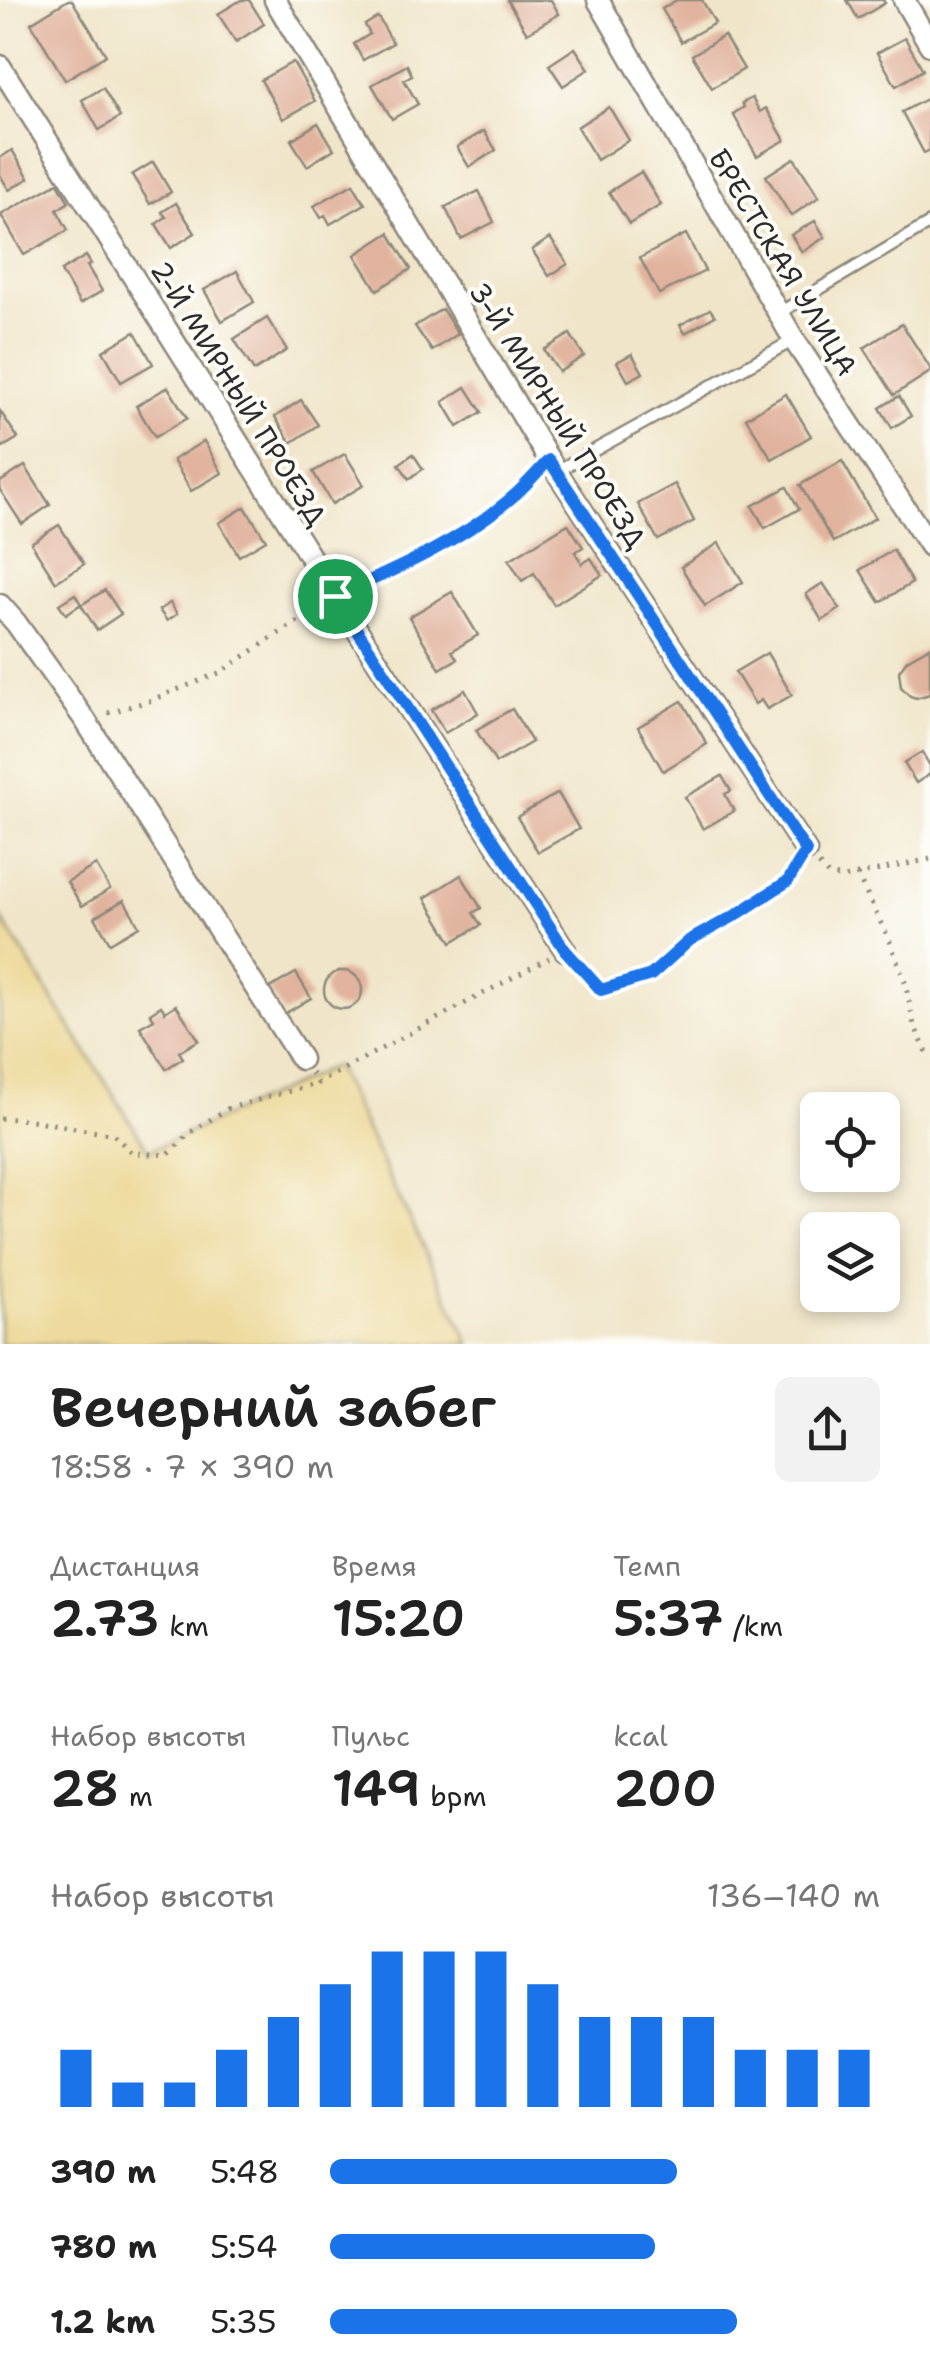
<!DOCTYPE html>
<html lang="ru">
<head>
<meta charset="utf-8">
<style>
	body { margin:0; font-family:"Shantell Sans",sans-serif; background:#f2f2f2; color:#222; height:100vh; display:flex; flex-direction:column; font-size:38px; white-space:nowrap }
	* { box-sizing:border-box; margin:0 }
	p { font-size:32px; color:#767676 }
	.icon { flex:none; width:55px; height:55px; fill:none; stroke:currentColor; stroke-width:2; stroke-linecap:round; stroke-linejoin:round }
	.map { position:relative; height:1344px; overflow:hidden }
	.details { display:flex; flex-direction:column; background:#fff; flex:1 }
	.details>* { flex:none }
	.buttons { position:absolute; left:800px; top:1092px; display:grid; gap:20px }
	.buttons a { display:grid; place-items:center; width:100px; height:100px; border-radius:15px; background:#fff; box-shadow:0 5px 15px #0003; font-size:50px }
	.pin { position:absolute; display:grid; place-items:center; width:85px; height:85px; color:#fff; margin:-42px; border:5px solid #fff; border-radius:50%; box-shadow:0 2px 10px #0007 }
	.round { display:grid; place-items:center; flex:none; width:105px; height:105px; border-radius:15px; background:#f2f2f2 }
	.head { display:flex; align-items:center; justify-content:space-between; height:170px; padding:0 50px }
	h1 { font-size:55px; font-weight:600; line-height:75px }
	.figures { display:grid; grid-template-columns:repeat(3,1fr); gap:15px; height:170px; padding:10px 50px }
	.figures div { display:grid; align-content:center }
	.figures b { font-size:50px; font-weight:600 }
	.figures small { font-size:28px; font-weight:400 }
	.figures p { font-size:28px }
	.chart { height:280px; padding:20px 50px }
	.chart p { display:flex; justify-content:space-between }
	.chart svg { width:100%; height:180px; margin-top:10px; stroke:#1a73e8; stroke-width:6 }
	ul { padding:0 50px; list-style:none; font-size:32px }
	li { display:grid; grid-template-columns:160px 120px 1fr; align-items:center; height:75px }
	li i { height:25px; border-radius:12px; background:#1a73e8 }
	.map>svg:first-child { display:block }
</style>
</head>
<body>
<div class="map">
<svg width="930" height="1344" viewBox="0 0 930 1344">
	<rect width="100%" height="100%" fill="#fdfcf7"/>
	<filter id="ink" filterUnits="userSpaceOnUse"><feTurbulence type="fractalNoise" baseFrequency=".01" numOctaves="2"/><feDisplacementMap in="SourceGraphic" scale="20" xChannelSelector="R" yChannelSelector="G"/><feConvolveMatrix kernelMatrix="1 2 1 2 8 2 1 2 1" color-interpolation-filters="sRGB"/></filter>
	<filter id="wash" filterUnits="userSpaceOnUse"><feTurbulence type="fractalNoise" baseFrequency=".0048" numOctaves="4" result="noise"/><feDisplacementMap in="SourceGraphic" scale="40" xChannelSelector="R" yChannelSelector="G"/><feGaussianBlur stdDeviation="2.25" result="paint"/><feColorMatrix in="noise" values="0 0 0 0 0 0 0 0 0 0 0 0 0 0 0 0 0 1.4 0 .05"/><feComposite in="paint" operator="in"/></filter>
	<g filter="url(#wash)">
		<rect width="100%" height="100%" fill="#f0e5c9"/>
		<path fill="#eeda9e" stroke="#8c8264" stroke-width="2.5" d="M0 916 149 1151 335 1066 470 1344H0Z"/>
		<g id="blocks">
			<g fill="#e1b39e">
				<path d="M68 0H72L106 55 65 80 31 23Z"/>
				<path d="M241 0H249L264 24 236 42 218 14Z"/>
				<path d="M507 0H551L559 14 527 33Z"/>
				<path d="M677 0H702L715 23 681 42 662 9Z"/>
				<path d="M847 0H883L885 3 858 19Z"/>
				<path d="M378 17 393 43 363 60 354 44 370 34 365 25Z"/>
				<path d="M724 36 744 69 712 88 692 55Z"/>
				<path d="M905 38 923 70 896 86 877 53Z"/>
				<path d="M575 48 589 69 563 86 549 65Z"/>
				<path d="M293 62 315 101 283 119 261 80Z"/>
				<path d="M407 65 412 75 404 80 418 104 392 119 372 85Z"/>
				<path d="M103 88 120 117 99 130 82 100Z"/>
				<path d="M752 98 760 112 766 108 785 140 757 156 733 114 744 107 742 103Z"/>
				<path d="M928 98 930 150 924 153 902 112Z"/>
				<path d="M609 107 629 140 597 160 577 127Z"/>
				<path d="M318 123 334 149 307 166 291 140Z"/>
				<path d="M484 131 496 150 469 167 457 147Z"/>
				<path d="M12 150 29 178 9 190 0 175V158Z"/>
				<path d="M794 158 819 197 791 216 766 176Z"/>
				<path d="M153 162 171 192 150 204 132 175Z"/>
				<path d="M641 172 661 205 629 224 609 192Z"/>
				<path d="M58 183 69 202 57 210 68 230 24 255 1 215Z"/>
				<path d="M353 184 365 204 330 224 325 215 321 218 314 206Z"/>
				<path d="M479 191 494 222 461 239 445 207Z"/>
				<path d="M176 203 195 233 171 248 156 224 166 217 162 212Z"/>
				<path d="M815 221 825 237 802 252 791 235Z"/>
				<path d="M389 233 411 269 377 290 355 255Z"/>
				<path d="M686 234 705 271 659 294 640 258Z"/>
				<path d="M550 238 568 264 549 276 532 250Z"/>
				<path d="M86 256 91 264 87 266 102 291 80 304 61 271Z"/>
				<path d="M237 271 254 302 222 321 204 290Z"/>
				<path d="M442 309 458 334 432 351 415 326Z"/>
				<path d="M710 309 715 316 685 333 680 325Z"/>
				<path d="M267 318 287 350 254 371 234 339Z"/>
				<path d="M902 324 930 368V372L894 395 864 348Z"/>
				<path d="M135 332 153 364 121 382 103 351Z"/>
				<path d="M570 334 584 356 559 372 544 350Z"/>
				<path d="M632 354 643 373 628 381 617 362Z"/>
				<path d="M168 387 187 418 155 437 136 406Z"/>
				<path d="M466 387 482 412 458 427 443 402Z"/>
				<path d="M786 394 811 436 772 459 746 418Z"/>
				<path d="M899 396 911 416 892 428 880 408Z"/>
				<path d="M301 400 318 425 291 443 275 417Z"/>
				<path d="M0 411 18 438 3 447 0 442Z"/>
				<path d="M204 441 222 473 191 491 173 460Z"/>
				<path d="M345 454 364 485 332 504 313 472Z"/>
				<path d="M413 454 423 469 409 479 399 464Z"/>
				<path d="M842 461 875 518 833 542 800 485Z"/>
				<path d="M25 466 50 505 22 524 0 490V482Z"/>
				<path d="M675 484 694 521 658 540 638 504Z"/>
				<path d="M787 487 799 509 765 528 752 506Z"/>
				<path d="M245 507 266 540 239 556 219 523Z"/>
				<path d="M568 524 583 547 575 552 582 564 591 558 602 575 554 605 534 573 522 581 509 560Z"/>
				<path d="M59 525 84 564 56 582 31 543Z"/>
				<path d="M719 543 743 582 705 606 681 567Z"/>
				<path d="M893 550 912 583 880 602 860 570Z"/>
				<path d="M823 583 840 609 822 621 806 594Z"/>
				<path d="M105 590 121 614 97 630 81 605Z"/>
				<path d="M452 592 478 635 452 651 457 659 440 669 409 617Z"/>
				<path d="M75 594 81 604 66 614 59 604Z"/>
				<path d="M170 603 177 614 167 621 159 610Z"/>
				<path d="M930 647V694L916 698 910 696 901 687 899 671 907 660Z"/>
				<path d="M767 653 792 695 767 709 761 700 755 704 735 672Z"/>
				<path d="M465 690 478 713 445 733 431 710Z"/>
				<path d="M682 701 707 744 663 771 638 727Z"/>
				<path d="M512 709 532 742 496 763 476 730Z"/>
				<path d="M922 752 930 766V774L916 783 904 763Z"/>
				<path d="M722 776 731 791 725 794 734 811 703 829 685 797Z"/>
				<path d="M558 793 579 829 538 852 517 817Z"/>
				<path d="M96 865 110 889 82 906 67 882Z"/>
				<path d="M461 875 481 908 473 913 481 925 452 942 425 898Z"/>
				<path d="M124 900 139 926 110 943 95 917Z"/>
				<circle cx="343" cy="990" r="19"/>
				<path d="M296 973 311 998 284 1014 268 989Z"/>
				<path d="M176 1005 199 1040 179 1052 183 1058 166 1069 140 1027 154 1019 150 1013 161 1006 165 1012Z"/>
			</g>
		</g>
	</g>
	<g filter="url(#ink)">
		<use href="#blocks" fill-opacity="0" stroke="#8e887a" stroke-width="2.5"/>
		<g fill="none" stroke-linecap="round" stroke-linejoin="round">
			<g stroke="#8e887a" stroke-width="15">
				<g id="service">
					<path d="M779 313 930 223"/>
					<path d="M557 471 794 340"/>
					<path d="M336 596C397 570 467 538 517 493 528 483 538 471 549 460"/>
				</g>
			</g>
			<g stroke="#8e887a" stroke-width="25">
				<g id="minor">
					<path d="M275 0 549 460 806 851"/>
					<path d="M598 0 794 340 930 546"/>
					<path d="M904 0 930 45"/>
					<path d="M0 66 335 596 565 950"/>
					<path d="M0 605 16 623 85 720 301 1059"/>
				</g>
			</g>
			<g stroke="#8e887a" stroke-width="5" stroke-dasharray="2.5 8" stroke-linecap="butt">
				<path d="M108 713 149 701 219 673 319 607"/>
				<path d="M819 865 828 875 844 878 930 859"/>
				<path d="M857 875 889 939 905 982 914 1025 930 1059"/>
				<path d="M577 963 601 990 651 975 690 940 735 915 789 881 795 870"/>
				<path d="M311 1073 318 1083 549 958"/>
				<path d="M0 1118 31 1120 114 1135 132 1153 168 1155 191 1132 227 1109 318 1083"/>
			</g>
			<use href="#service" stroke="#fff" stroke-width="10"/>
			<use href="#minor" stroke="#fff" stroke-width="20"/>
		</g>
	</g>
	<g fill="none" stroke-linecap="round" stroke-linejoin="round" filter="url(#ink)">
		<g stroke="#fff" stroke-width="20">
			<path id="route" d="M549 460 806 851 788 881 736 915 690 940 651 975 601 990 565 950 335 596C396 570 467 538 517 493 528 483 538 471 549 460Z"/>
		</g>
		<use href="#route" stroke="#1a73e8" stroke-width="12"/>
	</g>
	<g text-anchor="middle" stroke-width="8" stroke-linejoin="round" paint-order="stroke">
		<g font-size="28" fill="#2b2b2b" stroke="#fdfcf7">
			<text transform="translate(783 262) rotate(59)" y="10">БРЕСТСКАЯ УЛИЦА</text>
			<text transform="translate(239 393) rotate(58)" y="10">2-Й МИРНЫЙ ПРОЕЗД</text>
			<text transform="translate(558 415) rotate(58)" y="10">3-Й МИРНЫЙ ПРОЕЗД</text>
		</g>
	</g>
</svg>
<div class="buttons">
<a><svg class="icon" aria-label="locate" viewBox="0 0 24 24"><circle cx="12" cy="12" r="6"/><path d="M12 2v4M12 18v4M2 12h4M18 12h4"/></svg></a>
<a><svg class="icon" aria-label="layers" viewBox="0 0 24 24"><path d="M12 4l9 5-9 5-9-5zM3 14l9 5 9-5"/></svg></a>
</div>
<div class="pin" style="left:335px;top:596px;background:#1e9e55"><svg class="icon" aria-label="arrive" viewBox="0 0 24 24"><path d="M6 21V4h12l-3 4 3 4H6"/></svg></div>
</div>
<section class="details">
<div class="head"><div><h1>Вечерний забег</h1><p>18:58 · 7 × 390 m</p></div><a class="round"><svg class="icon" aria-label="share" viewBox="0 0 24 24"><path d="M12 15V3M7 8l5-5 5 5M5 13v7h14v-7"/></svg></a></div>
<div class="figures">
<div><p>Дистанция</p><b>2.73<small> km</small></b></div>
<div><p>Время</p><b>15:20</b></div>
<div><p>Темп</p><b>5:37<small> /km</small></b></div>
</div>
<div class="figures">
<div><p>Набор высоты</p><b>28<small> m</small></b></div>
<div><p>Пульс</p><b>149<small> bpm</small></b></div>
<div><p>kcal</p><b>200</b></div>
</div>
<div class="chart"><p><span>Набор высоты</span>136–140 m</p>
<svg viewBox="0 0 160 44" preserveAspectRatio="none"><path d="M5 44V30M15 44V38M25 44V38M35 44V30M45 44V22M55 44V14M65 44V6M75 44V6M85 44V6M95 44V14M105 44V22M115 44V22M125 44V22M135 44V30M145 44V30M155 44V30"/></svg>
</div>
<ul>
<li><b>390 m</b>5:48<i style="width:63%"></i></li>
<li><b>780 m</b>5:54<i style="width:59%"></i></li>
<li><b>1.2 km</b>5:35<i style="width:74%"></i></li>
</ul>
</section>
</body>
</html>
